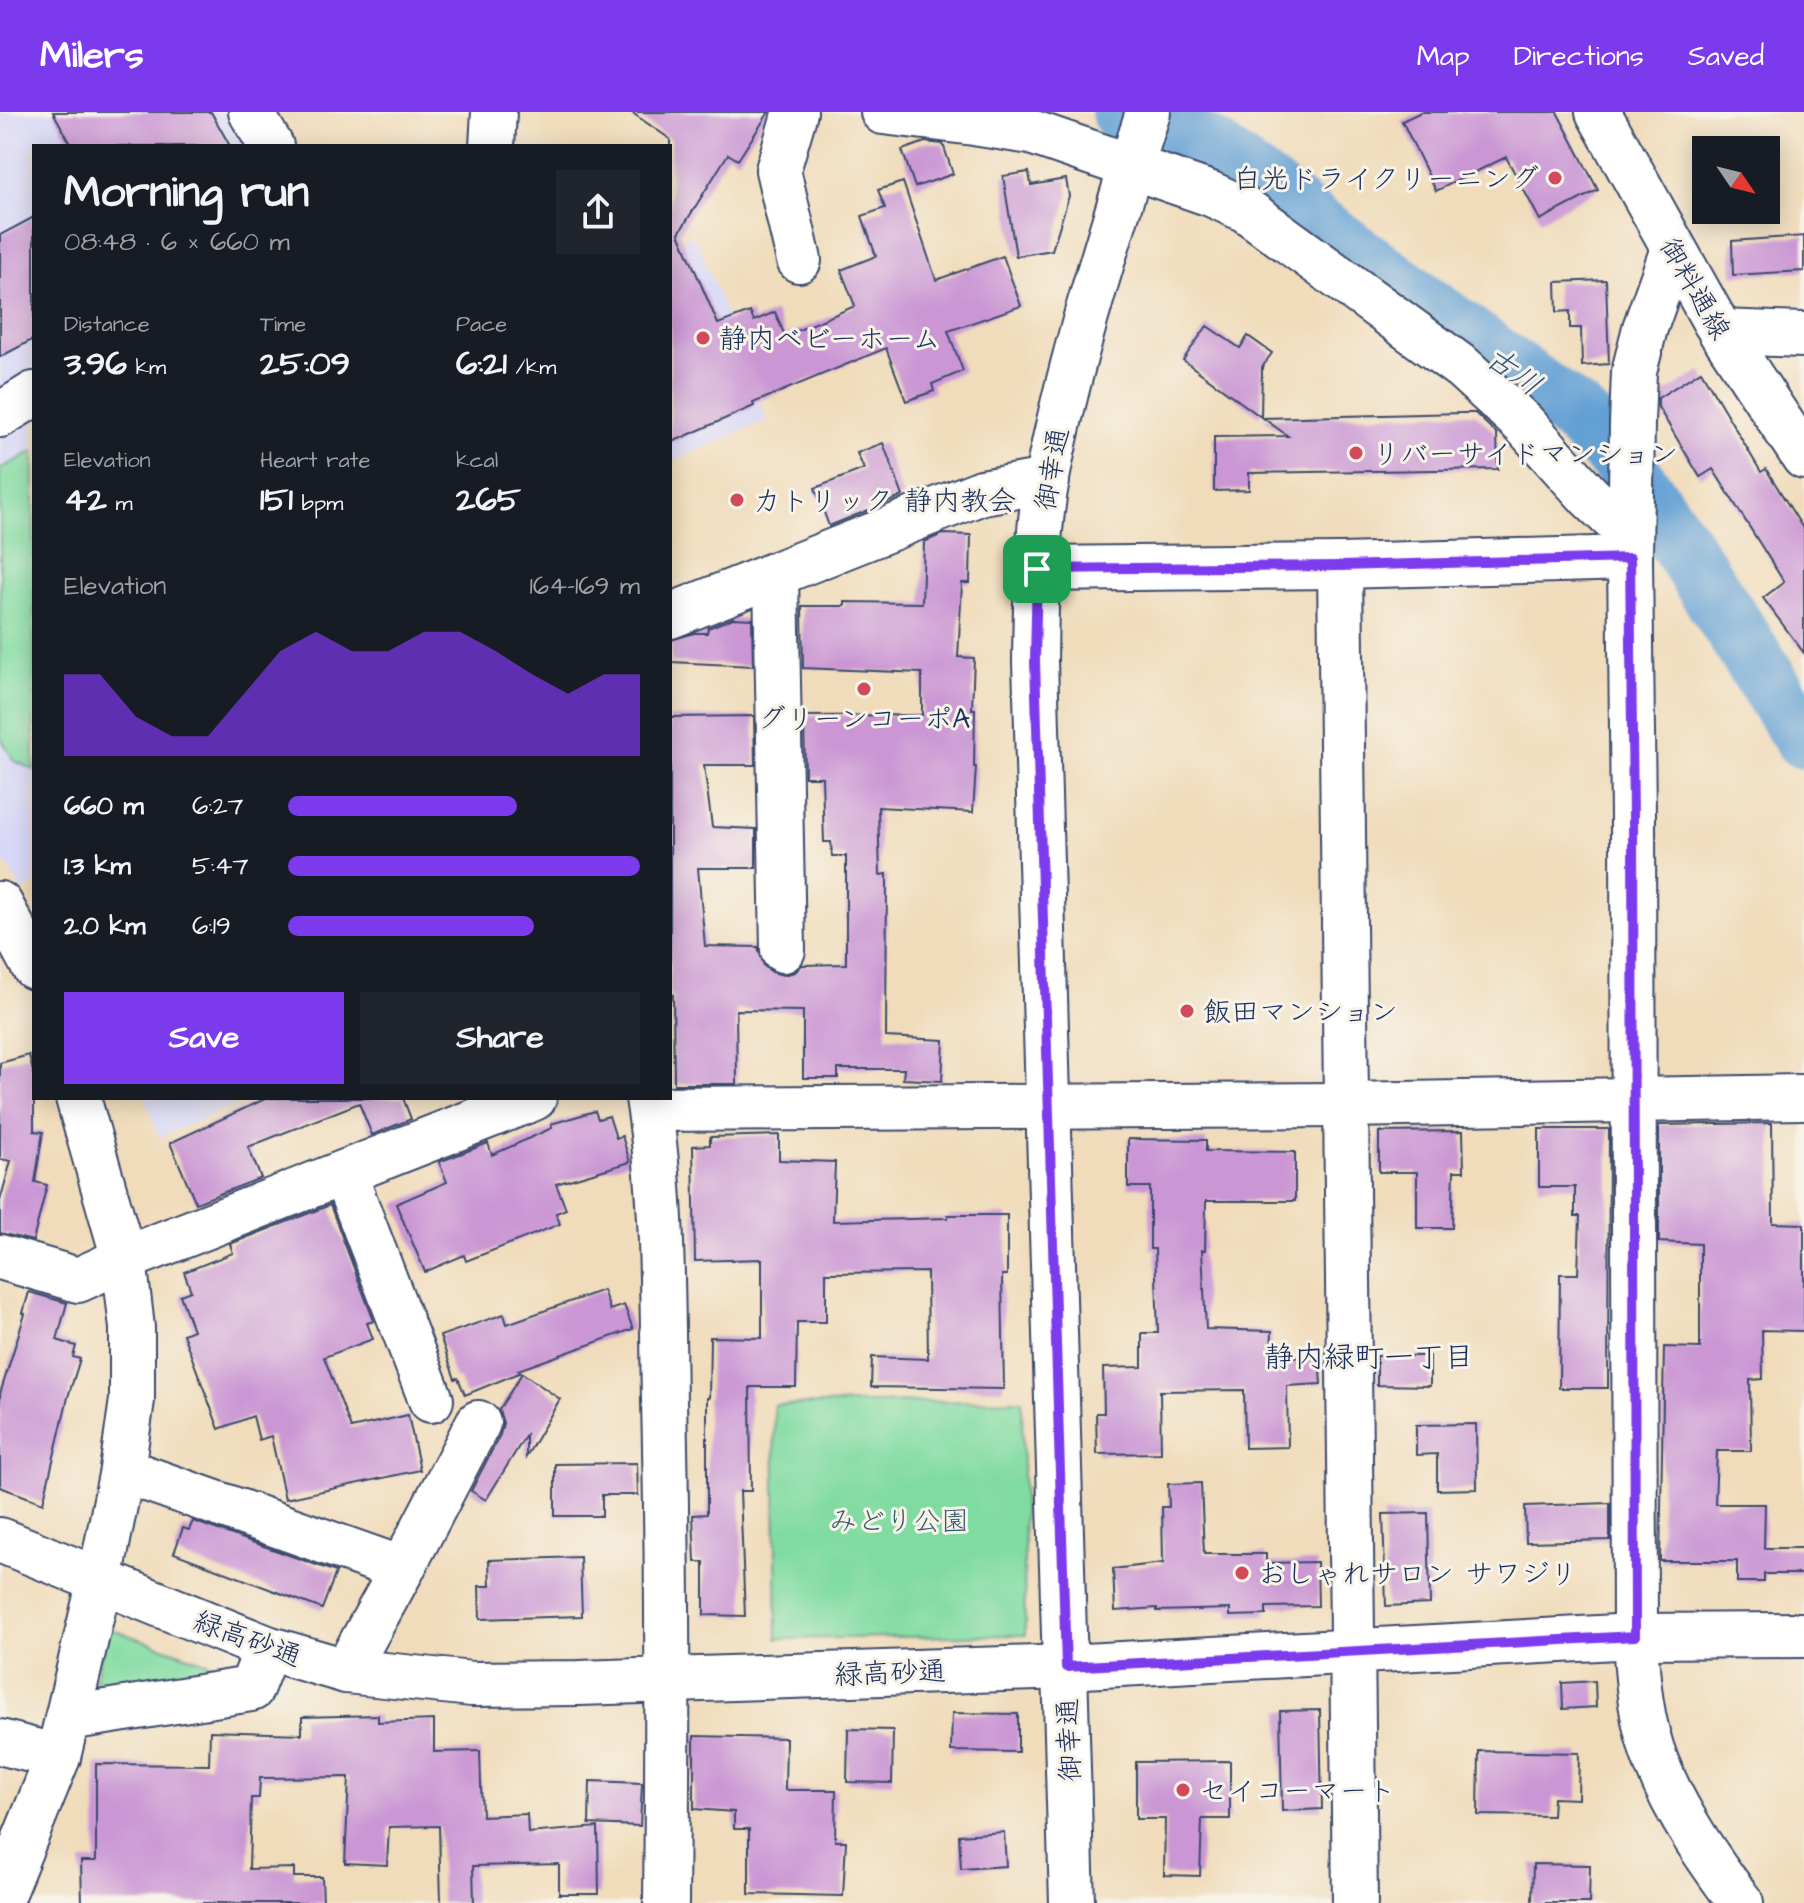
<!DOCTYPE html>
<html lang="en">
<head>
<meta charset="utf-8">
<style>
	body { margin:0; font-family:"Architects Daughter","Klee One",sans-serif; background:#20242c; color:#f1f3f6; height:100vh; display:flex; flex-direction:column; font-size:30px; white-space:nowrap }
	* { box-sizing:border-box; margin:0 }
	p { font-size:26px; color:#9ea1a6 }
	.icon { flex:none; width:44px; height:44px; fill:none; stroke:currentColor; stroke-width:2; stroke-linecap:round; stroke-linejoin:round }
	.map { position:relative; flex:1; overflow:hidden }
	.side { position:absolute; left:32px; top:32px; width:640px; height:956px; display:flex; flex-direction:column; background:#171b24; border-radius:0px; box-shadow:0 4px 20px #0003 }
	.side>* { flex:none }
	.needle { width:52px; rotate:125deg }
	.controls { position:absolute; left:1692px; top:24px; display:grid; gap:16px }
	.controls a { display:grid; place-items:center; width:88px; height:88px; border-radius:0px; background:#171b24; box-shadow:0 4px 20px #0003; font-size:40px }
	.pin { position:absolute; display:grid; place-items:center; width:68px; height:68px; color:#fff; margin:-34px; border-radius:16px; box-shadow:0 4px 12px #0006 }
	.round { display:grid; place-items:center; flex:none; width:84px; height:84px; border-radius:0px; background:#20242c }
	.headline { display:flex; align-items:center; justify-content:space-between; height:136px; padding:0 32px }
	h1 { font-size:44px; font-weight:700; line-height:60px }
	.stats { display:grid; grid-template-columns:repeat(3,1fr); gap:12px; height:136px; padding:8px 32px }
	.stats div { display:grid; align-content:center }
	.stats b { font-size:34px; font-weight:700 }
	.stats small { font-size:22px; font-weight:400 }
	.stats p { font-size:22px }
	.chart { height:224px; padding:16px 32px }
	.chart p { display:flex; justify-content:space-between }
	.chart svg { width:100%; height:144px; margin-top:8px; fill:#7c3aed; opacity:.7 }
	.action { display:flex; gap:16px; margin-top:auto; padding:16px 32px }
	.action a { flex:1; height:92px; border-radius:0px; background:#7c3aed; color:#fff; font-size:32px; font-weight:700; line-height:92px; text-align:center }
	.action a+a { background:#20242c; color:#f1f3f6 }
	ul { padding:0 32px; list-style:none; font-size:26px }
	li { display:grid; grid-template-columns:128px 96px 1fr; align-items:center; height:60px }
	li i { height:20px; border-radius:10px; background:#7c3aed }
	header { display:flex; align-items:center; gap:48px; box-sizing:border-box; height:112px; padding:0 40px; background:#7c3aed; color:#fff }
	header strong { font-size:38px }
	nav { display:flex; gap:44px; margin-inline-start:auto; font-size:28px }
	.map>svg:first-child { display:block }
</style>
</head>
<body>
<header>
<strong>Milers</strong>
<nav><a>Map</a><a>Directions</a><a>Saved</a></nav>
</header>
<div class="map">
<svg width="1804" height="1791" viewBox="0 0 1804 1791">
	<rect width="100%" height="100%" fill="#f7f3e8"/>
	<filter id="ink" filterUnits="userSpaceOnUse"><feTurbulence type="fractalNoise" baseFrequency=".0125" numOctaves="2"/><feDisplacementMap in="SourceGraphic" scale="16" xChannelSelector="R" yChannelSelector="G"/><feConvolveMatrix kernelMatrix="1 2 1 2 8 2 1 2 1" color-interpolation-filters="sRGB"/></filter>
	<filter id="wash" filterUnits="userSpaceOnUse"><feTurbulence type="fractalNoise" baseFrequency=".006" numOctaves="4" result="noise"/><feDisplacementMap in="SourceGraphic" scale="32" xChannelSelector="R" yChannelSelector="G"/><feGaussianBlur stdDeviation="1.8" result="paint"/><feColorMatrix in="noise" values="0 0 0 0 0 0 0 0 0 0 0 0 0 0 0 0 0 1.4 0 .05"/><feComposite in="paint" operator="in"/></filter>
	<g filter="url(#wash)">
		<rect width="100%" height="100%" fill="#f0dbba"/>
		<g fill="#d7d7f8">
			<path d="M0 0H268L287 34H34V773L22 779 0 741Z"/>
			<path d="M687 123 697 129 767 308 670 350V144Z"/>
			<path d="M145 986H252L159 1025Z"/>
		</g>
		<g fill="#80dba1" stroke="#4e8580" stroke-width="2">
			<path d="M34 339V658L14 649 0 624V357Z"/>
			<path d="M1022 1288 1025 1523 777 1527 774 1293Z"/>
			<path d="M108 1516 247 1564 90 1587Z"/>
		</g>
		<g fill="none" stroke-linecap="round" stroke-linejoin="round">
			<path stroke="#63a0d4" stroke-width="62" d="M1122 0 1208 35 1577 304 1620 347 1679 430 1804 626"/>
		</g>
		<g id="blocks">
			<g fill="#ca97d4">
				<path d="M53 0H211L230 34H72Z"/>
				<path d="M631 0H769L738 48 728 42 679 121 718 212 750 200 754 209 775 200 785 224 855 194 841 158 876 144 862 104 885 96 878 78 903 70 936 168 1003 144 1021 194 948 219 963 259 932 272 934 279 906 289 886 236 753 291 754 294 670 331V27Z"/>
				<path d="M1421 0H1557L1598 78 1540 108 1506 45 1436 79 1402 9Z"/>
				<path d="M925 30 943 32 953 62 915 75 902 38Z"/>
				<path d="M1029 60 1031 73 1066 67 1069 84 1052 138 1016 144 1003 64Z"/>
				<path d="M34 105V227L0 245V123Z"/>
				<path d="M1804 124V159L1733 163 1732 129Z"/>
				<path d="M1606 168 1609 252 1582 254 1581 216H1570V199L1557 200 1556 170Z"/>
				<path d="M1207 214 1240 236 1248 224 1272 241 1262 255 1261 305 1183 248Z"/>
				<path d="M1701 259 1761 360 1766 357 1804 418V541L1763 486 1784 470 1713 357 1700 365 1658 295V286Z"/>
				<path d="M1462 301H1475L1497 322 1498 357 1249 361V378L1214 379V325L1288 324 1263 306Z"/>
				<path d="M883 331 903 384 829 414 815 376 864 357 857 341Z"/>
				<path d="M943 422 971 423 970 471H962L958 545 974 546 972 597H975L974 655H976L973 700 878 695 880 763 887 762 886 925 944 928 942 969 903 967 904 957H838V966H803V899L736 898 737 972H674L673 883 670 884V605L754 604 755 653H704L712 715 756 717V756H698L705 834 758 835 764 854 772 860 783 863 795 860 802 853 846 852V744H832L831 730H824L822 665H805L804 604 922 603V561L803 556 802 494H845V490L922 491 924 430Z"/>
				<path d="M733 506 752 507 753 554 671 550V528L694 521H707L708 516Z"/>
				<path d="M29 943 34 964V1019L43 1020 35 1070 47 1073 33 1129 0 1121V1089L11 1049 0 1047V951Z"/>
				<path d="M267 986H403L411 1007 372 1023 359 991 248 1035 261 1066 196 1091 170 1031Z"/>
				<path d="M595 999 598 1007 609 1004 616 1026 622 1024 630 1050 556 1072 566 1097 556 1101 560 1112 466 1149 464 1143 425 1160 396 1092 447 1070 439 1050 488 1031 492 1043 552 1016 551 1012Z"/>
				<path d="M1772 1011 1773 1111 1804 1112V1219L1762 1218 1763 1267 1750 1268 1751 1339H1717L1715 1392H1765L1764 1436H1804V1462H1764V1470H1737V1449H1660L1664 1235 1700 1236V1132L1659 1130V1013Z"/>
				<path d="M1539 1017H1609L1608 1276H1559L1560 1162H1578L1580 1104H1575V1075H1539Z"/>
				<path d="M1463 1019 1464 1059H1454L1452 1116H1417V1060H1379V1020Z"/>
				<path d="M779 1023V1048L835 1050 833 1109 948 1106V1103H1007V1163H1002L1004 1277 871 1275 872 1245 928 1247 927 1160 826 1161V1210H797L796 1275H750L751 1379H740L745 1504 704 1503V1450H695L693 1403 707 1402V1286H709L710 1225 762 1226V1147L695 1149 693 1034 710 1033V1025Z"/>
				<path d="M1128 1027 1206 1028V1039L1295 1040V1089H1206L1205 1138H1202L1206 1217 1272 1219 1271 1246 1319 1244 1321 1272 1287 1274 1288 1335 1245 1336 1244 1278 1160 1279 1161 1341 1097 1342 1096 1301H1104L1103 1256 1142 1255V1221H1158L1155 1137H1150V1075H1128Z"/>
				<path d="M330 1093 374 1209 367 1211 373 1227 324 1245 351 1316 408 1303 420 1358 285 1387 271 1324 259 1328 253 1304 219 1317 183 1222 193 1218 180 1183 191 1179 184 1160 233 1141 230 1132Z"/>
				<path d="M603 1178 610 1198 624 1193 633 1217 518 1258 521 1260 465 1283 458 1266 455 1267 440 1224 504 1202 507 1212Z"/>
				<path d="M29 1180 67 1191 57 1228 76 1234 73 1245 80 1247 68 1285 43 1391 0 1375V1282L25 1202 23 1201Z"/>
				<path d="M1377 1244H1430V1274L1377 1273Z"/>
				<path d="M522 1261 560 1287 526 1345V1323L486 1388 471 1379 500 1323 503 1311 499 1298Z"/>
				<path d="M1476 1312 1477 1377 1437 1378V1342L1416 1343V1313Z"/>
				<path d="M637 1351 638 1383H602V1404H555V1352Z"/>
				<path d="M1201 1371 1204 1442H1266V1451L1317 1450 1318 1494 1266 1495V1503L1230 1504V1497L1157 1499V1496L1115 1499 1113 1457 1163 1451 1162 1395H1169L1168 1372Z"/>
				<path d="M1610 1391V1428L1526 1430 1525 1394Z"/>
				<path d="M1428 1401 1430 1492 1386 1494 1383 1402Z"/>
				<path d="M193 1409 336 1460 322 1497 174 1441 183 1416 189 1418Z"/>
				<path d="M580 1445 582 1504 480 1507 479 1474H490L489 1448Z"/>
				<path d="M1595 1569 1596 1595 1563 1597 1562 1571Z"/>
				<path d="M1320 1598 1322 1697 1282 1699 1280 1599Z"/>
				<path d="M952 1601 1018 1602V1640L951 1639Z"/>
				<path d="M378 1603V1610L434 1608V1640L480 1639 482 1704 527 1702 528 1721 598 1715 599 1782H559V1752L473 1754 474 1791H441L439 1714 389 1715 387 1753 345 1751 349 1665 260 1666 259 1686H251L249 1757 294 1756V1765H322L323 1791H82L81 1749H96V1652L209 1653 210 1619 302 1622V1605Z"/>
				<path d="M848 1617 893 1618 892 1671 847 1670Z"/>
				<path d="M694 1624 786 1626 785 1678H836L835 1729H846L843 1784 749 1782V1717H734V1700L694 1697Z"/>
				<path d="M1479 1639 1579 1641 1578 1687 1553 1686 1552 1704 1478 1703Z"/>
				<path d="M1230 1649V1707H1202L1200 1764 1164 1763 1165 1707H1136V1650Z"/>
				<path d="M590 1669 642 1671 640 1714 589 1712Z"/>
				<path d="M1004 1720 1006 1754 961 1757 959 1723Z"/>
				<path d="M1533 1752 1590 1753 1589 1791H1532Z"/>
			</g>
		</g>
	</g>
	<g filter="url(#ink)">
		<use href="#blocks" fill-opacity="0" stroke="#3b496c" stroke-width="2"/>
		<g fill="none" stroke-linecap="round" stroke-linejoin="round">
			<g stroke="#3b496c" stroke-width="48">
				<g id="minor">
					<path d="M251 0 271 34"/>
					<path d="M795 0 778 58 799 148"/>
					<path d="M883 0 974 11 1031 20 1211 82 1246 98 1463 256 1524 312 1589 384 1630 423"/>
					<path d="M1598 0 1715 210 1804 345"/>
					<path d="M492 34 494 0"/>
					<path d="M1673 137 1645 216 1634 260 1632 311 1630 446 1633 705 1635 1524C1637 1567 1641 1612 1657 1652 1677 1703 1709 1748 1741 1791"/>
					<path d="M1721 220 1804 223"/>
					<path d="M0 303 34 282"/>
					<path d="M1340 454 1355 1791"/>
					<path d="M1037 457 1340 454 1630 446"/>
					<path d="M776 464 783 838"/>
					<path d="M670 504 982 380 1047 369"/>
					<path d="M0 792 34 855"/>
					<path d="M648 986C664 1086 662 1187 664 1288 668 1456 668 1623 666 1791"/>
					<path d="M650 997 1344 993 1804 985"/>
					<path d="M344 1061 431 1288"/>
					<path d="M0 1145 78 1168 124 1147 534 986"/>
					<path d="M122 1358 402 1457 346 1559"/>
					<path d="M0 1428 267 1536 346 1559 472 1572 579 1571 1066 1555 1635 1524 1804 1523"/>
					<path d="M402 1457 478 1311"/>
					<path d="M68 1606 251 1577 267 1536"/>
					<path d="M0 1630 58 1645"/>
					<path d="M0 1788 58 1645 100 1468 122 1358 132 1288V1216L124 1147 78 986"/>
					<path d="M1072 1791 1035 549C1036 488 1036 427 1047 366 1071 242 1111 121 1148 0"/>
				</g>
			</g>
			<use href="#minor" stroke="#fff" stroke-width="44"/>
		</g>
	</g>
	<g fill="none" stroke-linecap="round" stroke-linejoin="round" filter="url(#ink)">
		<g stroke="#fff" stroke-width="16">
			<path id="route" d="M1630 446 1633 705 1635 1524 1066 1555 1035 549 1037 457 1340 454Z"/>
		</g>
		<use href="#route" stroke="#7c3aed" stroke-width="10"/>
	</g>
	<g fill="#d1495b" stroke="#f7f3e8" stroke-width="3">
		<circle cx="1555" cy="66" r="8"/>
		<circle cx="703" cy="226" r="8"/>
		<circle cx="1356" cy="341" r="8"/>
		<circle cx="737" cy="388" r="8"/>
		<circle cx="864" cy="577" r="8"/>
		<circle cx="1187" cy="899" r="8"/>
		<circle cx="1242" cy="1461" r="8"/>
		<circle cx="1183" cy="1678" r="8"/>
	</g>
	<g text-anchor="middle" stroke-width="6" stroke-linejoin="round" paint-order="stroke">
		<g font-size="28" fill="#1b2f5e" stroke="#f7f3e8" text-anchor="start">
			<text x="1539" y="76" text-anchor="end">白光ドライクリーニング</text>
			<text x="719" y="236">静内ベビーホーム</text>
			<text x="1372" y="351">リバーサイドマンション</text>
			<text x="753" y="398">カトリック 静内教会</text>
			<text x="864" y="616" text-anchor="middle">グリーンコーポA</text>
			<text x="1203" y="909">飯田マンション</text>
			<text x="1258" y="1471">おしゃれサロン サワジリ</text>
			<text x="1199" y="1688">セイコーマート</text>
		</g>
		<g font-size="28" fill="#1b2f5e" stroke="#f7f3e8">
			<text transform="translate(1696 176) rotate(60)" y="10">御料通線</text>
			<text transform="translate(1051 357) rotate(-80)" y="10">御幸通</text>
			<text transform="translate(248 1526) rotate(20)" y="10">緑高砂通</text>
			<text transform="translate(890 1560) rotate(-2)" y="10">緑高砂通</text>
			<text transform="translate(1068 1628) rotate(-92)" y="10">御幸通</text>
		</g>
		<g font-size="28" fill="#345a6f" stroke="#f7f3e8">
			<text x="899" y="1418">みどり公園</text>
		</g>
		<g font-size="30" font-style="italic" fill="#345787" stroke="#f7f3e8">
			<text transform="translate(1514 259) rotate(36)" y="10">古川</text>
		</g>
		<g font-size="30" fill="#1b2f5e" stroke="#f7f3e8">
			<text x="1369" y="1255">静内緑町一丁目</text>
		</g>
	</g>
</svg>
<div class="controls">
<a><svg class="needle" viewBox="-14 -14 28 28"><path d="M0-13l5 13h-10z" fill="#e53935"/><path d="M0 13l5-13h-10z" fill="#9ea1a6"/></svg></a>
</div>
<div class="pin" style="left:1037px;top:457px;background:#1e9e55"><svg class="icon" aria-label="arrive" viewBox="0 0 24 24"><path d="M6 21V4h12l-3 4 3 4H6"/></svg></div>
<section class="side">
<div class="headline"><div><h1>Morning run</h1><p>08:48 · 6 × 660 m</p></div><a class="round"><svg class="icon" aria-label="share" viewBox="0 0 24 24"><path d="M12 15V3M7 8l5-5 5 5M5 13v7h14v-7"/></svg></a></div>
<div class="stats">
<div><p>Distance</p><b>3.96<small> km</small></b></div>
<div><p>Time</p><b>25:09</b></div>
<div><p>Pace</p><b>6:21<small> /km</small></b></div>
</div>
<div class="stats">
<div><p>Elevation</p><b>42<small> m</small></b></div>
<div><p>Heart rate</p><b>151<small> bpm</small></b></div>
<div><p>kcal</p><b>265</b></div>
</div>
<div class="chart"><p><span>Elevation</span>164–169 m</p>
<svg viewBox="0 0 160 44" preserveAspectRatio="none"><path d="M0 44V19L10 19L20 32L30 38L40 38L50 25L60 12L70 6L80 12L90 12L100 6L110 6L120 12L130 19L140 25L150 19L160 19V44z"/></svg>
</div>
<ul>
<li><b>660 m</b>6:27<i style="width:65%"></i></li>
<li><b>1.3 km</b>5:47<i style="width:100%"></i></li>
<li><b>2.0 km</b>6:19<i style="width:70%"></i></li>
</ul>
<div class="action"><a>Save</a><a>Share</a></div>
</section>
</div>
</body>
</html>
